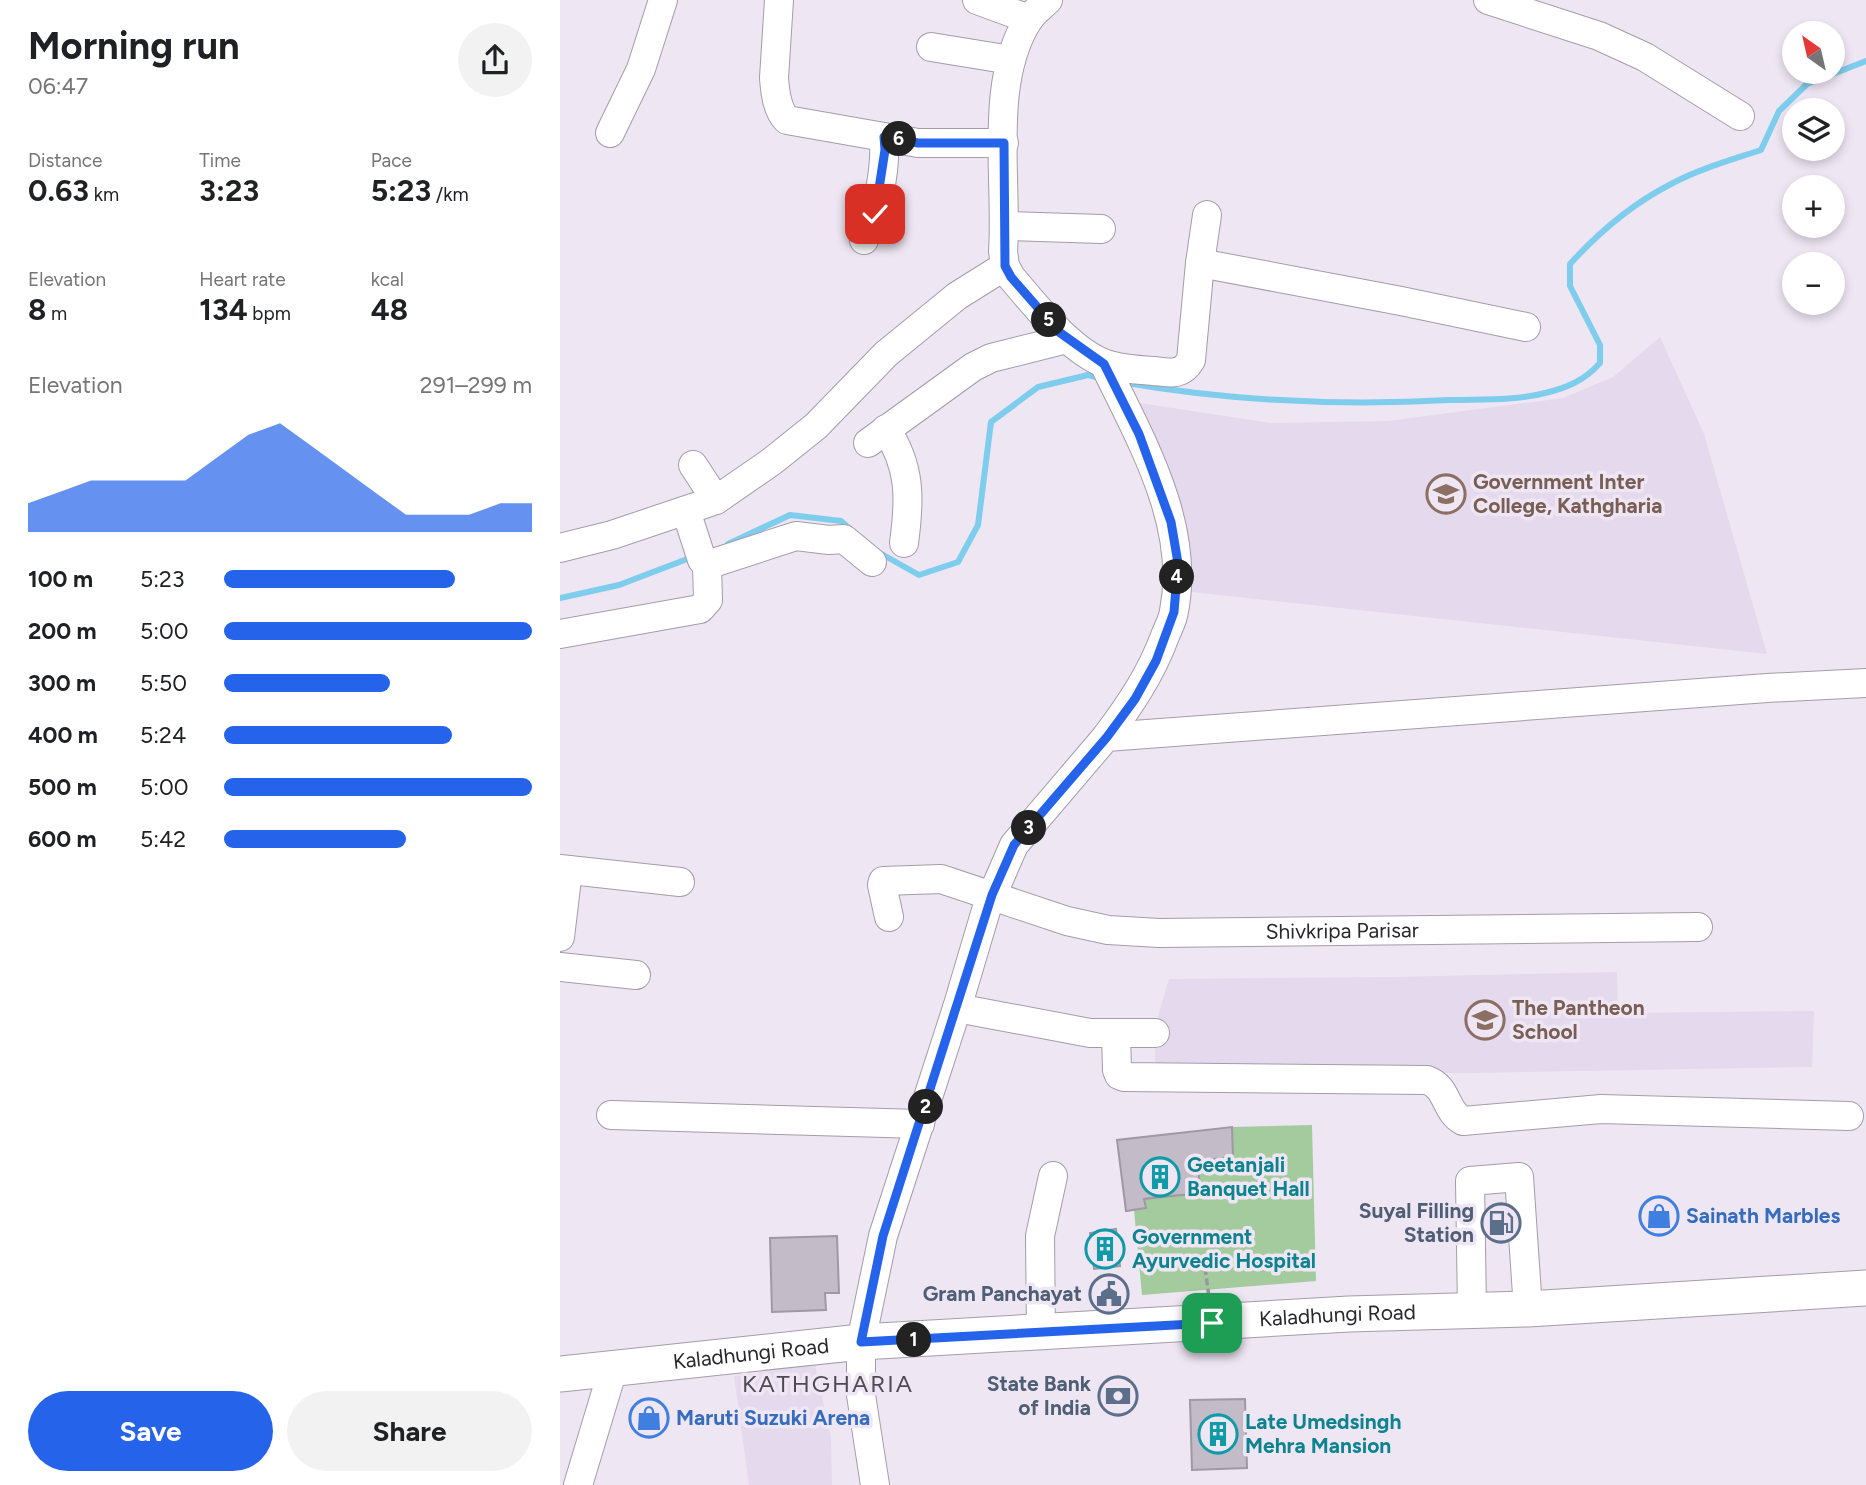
<!DOCTYPE html>
<html lang="en">
<head>
<meta charset="utf-8">
<style>
	body { margin:0; font-family:Figtree,sans-serif; background:#f2f2f2; color:#202124; height:100vh; display:flex; flex-direction:column; font-size:26px; white-space:nowrap }
	* { box-sizing:border-box; margin:0 }
	p { font-size:23px; color:#757577 }
	.icon { flex:none; width:38px; height:38px; fill:none; stroke:currentColor; stroke-width:2; stroke-linecap:round; stroke-linejoin:round }
	.map { position:relative; flex:1; overflow:hidden }
	.drawer { display:flex; flex-direction:column; background:#fff; width:560px }
	.drawer>* { flex:none }
	.needle { width:46px; rotate:326deg }
	.fabs { position:absolute; left:1222px; top:21px; display:grid; gap:14px }
	.fabs a { display:grid; place-items:center; width:63px; height:63px; border-radius:50%; background:#fff; box-shadow:0 4px 10px #0003; font-size:35px }
	.pin { position:absolute; display:grid; place-items:center; width:60px; height:60px; color:#fff; margin:-30px; border-radius:14px; box-shadow:0 4px 10px #0006 }
	.km { position:absolute; width:35px; height:35px; margin:-18px; border-radius:50%; background:#222; color:#fff; font-size:19px; line-height:35px; text-align:center }
	.round { display:grid; place-items:center; flex:none; width:74px; height:74px; border-radius:37px; background:#f2f2f2 }
	.head { display:flex; align-items:center; justify-content:space-between; height:119px; padding:0 28px }
	h1 { font-size:38px; font-weight:700; line-height:52px }
	.metrics { display:grid; grid-template-columns:repeat(3,1fr); gap:10px; height:119px; padding:7px 28px }
	.metrics div { display:grid; align-content:center }
	.metrics b { font-size:30px; font-weight:700 }
	.metrics small { font-size:19px; font-weight:400 }
	.metrics p { font-size:19px }
	.chart { height:196px; padding:14px 28px }
	.chart p { display:flex; justify-content:space-between }
	.chart svg { width:100%; height:126px; margin-top:7px; fill:#2563eb; opacity:.7 }
	.cta { display:flex; gap:14px; margin-top:auto; padding:14px 28px }
	.cta a { flex:1; height:80px; border-radius:42px; background:#2563eb; color:#fff; font-size:28px; font-weight:700; line-height:80px; text-align:center }
	.cta a+a { background:#f2f2f2; color:#202124 }
	ul { padding:0 28px; list-style:none; font-size:23px }
	li { display:grid; grid-template-columns:112px 84px 1fr; align-items:center; height:52px }
	li i { height:18px; border-radius:9px; background:#2563eb }
	main { display:flex; flex:1; min-height:0 }
	.map>svg:first-child { display:block }
</style>
</head>
<body>
<main>
<section class="drawer">
<div class="head"><div><h1>Morning run</h1><p>06:47</p></div><a class="round"><svg class="icon" aria-label="share" viewBox="0 0 24 24"><path d="M12 15V3M7 8l5-5 5 5M5 13v7h14v-7"/></svg></a></div>
<div class="metrics">
<div><p>Distance</p><b>0.63<small> km</small></b></div>
<div><p>Time</p><b>3:23</b></div>
<div><p>Pace</p><b>5:23<small> /km</small></b></div>
</div>
<div class="metrics">
<div><p>Elevation</p><b>8<small> m</small></b></div>
<div><p>Heart rate</p><b>134<small> bpm</small></b></div>
<div><p>kcal</p><b>48</b></div>
</div>
<div class="chart"><p><span>Elevation</span>291–299 m</p>
<svg viewBox="0 0 160 44" preserveAspectRatio="none"><path d="M0 44V34L10 30L20 26L30 26L40 26L50 26L60 18L70 10L80 6L90 14L100 22L110 30L120 38L130 38L140 38L150 34L160 34V44z"/></svg>
</div>
<ul>
<li><b>100 m</b>5:23<i style="width:75%"></i></li>
<li><b>200 m</b>5:00<i style="width:100%"></i></li>
<li><b>300 m</b>5:50<i style="width:54%"></i></li>
<li><b>400 m</b>5:24<i style="width:74%"></i></li>
<li><b>500 m</b>5:00<i style="width:100%"></i></li>
<li><b>600 m</b>5:42<i style="width:59%"></i></li>
</ul>
<div class="cta"><a>Save</a><a>Share</a></div>
</section>
<div class="map">
<svg width="1306" height="1485" viewBox="0 0 1306 1485">
	<rect width="100%" height="100%" fill="#efe6f4"/>
	<g fill="#e5d9ed">
		<path d="M1100 337 1144 434 1207 654 632 592 622 524 567 401 711 423 828 421 1003 398 1053 377Z"/>
		<path d="M1057 972 1058 1013 1254 1011 1252 1067 913 1073H595V1026L609 979 833 977Z"/>
		<path d="M255 1365 271 1437 272 1485H189L174 1376Z"/>
	</g>
	<path fill="#a3cb9d" d="M752 1125 756 1281 582 1295 574 1210 586 1208 584 1199 640 1193 638 1161 672 1127Z"/>
	<g fill="none" stroke-linecap="round" stroke-linejoin="round">
		<g stroke="#7ecdec" stroke-width="6">
			<path d="M561 382C669 401 779 406 890 400 921 399 955 401 985 393 1007 388 1025 380 1040 363V345L1010 286V264C1039 232 1072 204 1111 184 1139 169 1171 160 1201 150L1219 111 1247 84 1306 61"/>
			<path d="M168 544 230 515 281 521 293 532"/>
			<path d="M318 552 359 575 398 562 418 525 431 422 478 387 528 375 540 378"/>
			<path d="M0 598 59 585 135 556"/>
		</g>
	</g>
	<g fill="#c3bbc8" stroke="#a098a4" stroke-width="2">
		<path d="M672 1127 673 1157 638 1161 640 1193 584 1199 586 1208 566 1211 557 1140Z"/>
		<path d="M556 1229 560 1266 534 1269 530 1233Z"/>
		<path d="M277 1236 279 1293H265L266 1310 212 1312 210 1238Z"/>
		<path d="M685 1399 687 1468 632 1470 630 1400Z"/>
	</g>
	<g fill="none" stroke-linecap="round" stroke-linejoin="round">
		<g stroke="#a49ca9" stroke-width="30">
			<g id="minor">
				<path d="M219 0 214 78C215 92 217 110 227 120L358 143H444"/>
				<path d="M417 0 469 19"/>
				<path d="M488 0C482 6 474 12 469 19 428 81 448 180 443 251L445 266 451 277C476 306 510 351 546 364 561 369 578 370 594 371 610 373 622 376 631 360L640 263 647 215"/>
				<path d="M928 0 1039 36 1085 57 1180 116"/>
				<path d="M371 47 451 60"/>
				<path d="M50 133 81 69 103 0"/>
				<path d="M445 226 541 229"/>
				<path d="M304 240C318 207 326 172 324 137"/>
				<path d="M640 263 841 301 966 327"/>
				<path d="M544 364C580 439 631 524 614 611 613 620 608 628 605 636 591 674 570 705 546 737"/>
				<path d="M326 429C351 467 350 499 344 543"/>
				<path d="M308 443 413 367 431 358 507 339"/>
				<path d="M133 465 156 500"/>
				<path d="M126 511 142 560 147 565 236 536 269 540 284 539 312 562"/>
				<path d="M0 548 52 535 156 500 211 462 256 426 326 354 397 296 445 266"/>
				<path d="M0 634 140 609 148 600 147 565"/>
				<path d="M0 869 120 882"/>
				<path id="s1" d="M329 917 322 885 323 881 381 879 507 921 548 930 599 933 1138 927"/>
				<path d="M0 937 8 870"/>
				<path d="M0 967 76 975"/>
				<path d="M397 1008 530 1033H595"/>
				<path d="M556 1034 557 1070 559 1075 564 1077 867 1080C888 1087 885 1112 903 1121L1041 1109 1289 1116"/>
				<path d="M51 1115 360 1124"/>
				<path d="M912 1310 910 1181 959 1177 968 1309"/>
				<path d="M481 1333 480 1236 493 1176"/>
				<path d="M18 1485 53 1369"/>
				<path d="M315 1485 301 1395V1342L323 1236 397 1008 427 907 454 845 546 737 1207 688 1306 683"/>
			</g>
		</g>
		<g stroke="#a49ca9" stroke-width="37">
			<g id="major">
				<path id="s2" d="M0 1374 301 1342 789 1314 968 1309 1306 1288"/>
			</g>
		</g>
		<path stroke="#9b959f" stroke-width="3.5" stroke-dasharray="7 3.5" stroke-linecap="butt" d="M645 1268 649 1297"/>
		<use href="#minor" stroke="#fff" stroke-width="28"/>
		<use href="#major" stroke="#fff" stroke-width="35"/>
	</g>
	<g fill="none" stroke-linecap="round" stroke-linejoin="round">
		<g stroke="#fff" stroke-width="14">
			<path id="route" d="M315 214 325 150 324 137 358 143H444L445 266 451 277 499 332 544 364 579 434 611 522 618 563 614 612 596 661 575 699 547 737 454 845 432 895 323 1236 301 1342 652 1323"/>
		</g>
		<use href="#route" stroke="#2563eb" stroke-width="9"/>
	</g>
	<defs>
		<g id="school-ring" transform="scale(2.0125)"><circle r="9.5" fill="#efe6f4" stroke="#8d6e63" stroke-width="1.5"/><path d="M0-5L7-2L0 1L-7-2ZM-4 1L0 2.5L4 1V4Q0 6-4 4Z" fill="#8d6e63"/></g>
		<g id="building-ring" transform="scale(2.0125)"><circle r="9.5" fill="#efe6f4" stroke="#0f9aa8" stroke-width="1.5"/><path d="M-4-6H4V6H1V3H-1V6H-4ZM-2.5-4.3h1.7v1.8h-1.7ZM.8-4.3h1.7v1.8H.8ZM-2.5-1h1.7V.8h-1.7ZM.8-1h1.7V.8H.8Z" fill="#0f9aa8"/></g>
		<g id="shop-ring" transform="scale(2.0125)"><circle r="9.5" fill="#efe6f4" stroke="#3f7fe0" stroke-width="1.5"/><path d="M-5-2.5h2.3a2.7 3.5 0 0 1 5.4 0H5L5.5 6h-11ZM-1.5-2.5h3a1.5 2.3 0 0 0-3 0Z" fill="#3f7fe0"/></g>
		<g id="fuel-ring" transform="scale(2.0125)"><circle r="9.5" fill="#efe6f4" stroke="#5c6f8a" stroke-width="1.5"/><path d="M-5.5-6h7V0h2V4h1.3V-2.5L3-4.5l.8-.8L6-3V5H2.5V1h-1V6h-7ZM-4.2-4.7v3.2H.2V-4.7Z" fill="#5c6f8a"/></g>
		<g id="civic-ring" transform="scale(2.0125)"><circle r="9.5" fill="#efe6f4" stroke="#5c6f8a" stroke-width="1.5"/><path d="M-.6-6.5H3V-4.5H.6V-3L4-1V1h2V6H-6V1h2V-1L-.6-3ZM-1.2 2.5V6h2.4V2.5Z" fill="#5c6f8a"/></g>
		<g id="bank-ring" transform="scale(2.0125)"><circle r="9.5" fill="#efe6f4" stroke="#5c6f8a" stroke-width="1.5"/><path d="M-6-4H6V4H-6ZM0-2.3a2.3 2.3 0 1 0 0 4.6a2.3 2.3 0 1 0 0-4.6Z" fill="#5c6f8a"/></g>
	</defs>
	<g fill-rule="evenodd">
		<use href="#school-ring" x="886" y="494"/>
		<use href="#school-ring" x="925" y="1020"/>
		<use href="#building-ring" x="600" y="1177"/>
		<use href="#shop-ring" x="1099" y="1216"/>
		<use href="#fuel-ring" x="941" y="1223"/>
		<use href="#building-ring" x="545" y="1249"/>
		<use href="#civic-ring" x="549" y="1294"/>
		<use href="#bank-ring" x="558" y="1396"/>
		<use href="#shop-ring" x="89" y="1418"/>
		<use href="#building-ring" x="658" y="1434"/>
	</g>
	<g text-anchor="middle" stroke-width="7" stroke-linejoin="round" paint-order="stroke">
		<g font-size="21" font-weight="bold" fill="#785e54" stroke="#efe6f4" text-anchor="start">
			<text x="913" y="489">Government Inter<tspan x="913" dy="24">College, Kathgharia</tspan></text>
			<text x="952" y="1015">The Pantheon<tspan x="952" dy="24">School</tspan></text>
		</g>
		<g font-size="21" fill="#2a272c" stroke="#efe6f4">
			<text dy="7" stroke="none"><textPath href="#s1" startOffset="504">Shivkripa Parisar</textPath></text>
			<text dy="7" stroke="none"><textPath href="#s2" startOffset="780">Kaladhungi Road</textPath></text>
			<text dy="7" stroke="none"><textPath href="#s2" startOffset="192">Kaladhungi Road</textPath></text>
		</g>
		<g font-size="21" font-weight="bold" fill="#0d838f" stroke="#efe6f4" text-anchor="start">
			<text x="627" y="1172">Geetanjali<tspan x="627" dy="24">Banquet Hall</tspan></text>
			<text x="572" y="1244">Government<tspan x="572" dy="24">Ayurvedic Hospital</tspan></text>
			<text x="685" y="1429">Late Umedsingh<tspan x="685" dy="24">Mehra Mansion</tspan></text>
		</g>
		<g font-size="21" font-weight="bold" fill="#4e5e75" stroke="#efe6f4" text-anchor="end">
			<text x="914" y="1218">Suyal Filling<tspan x="914" dy="24">Station</tspan></text>
			<text x="522" y="1301">Gram Panchayat</text>
			<text x="531" y="1391">State Bank<tspan x="531" dy="24">of India</tspan></text>
		</g>
		<g font-size="21" font-weight="bold" fill="#366cbe" stroke="#efe6f4" text-anchor="start">
			<text x="1126" y="1223">Sainath Marbles</text>
			<text x="116" y="1425">Maruti Suzuki Arena</text>
		</g>
		<g font-size="24" letter-spacing="2" fill="#504954" stroke="#efe6f4">
			<text x="268" y="1392">KATHGHARIA</text>
		</g>
	</g>
</svg>
<div class="fabs">
<a><svg class="needle" viewBox="-14 -14 28 28"><path d="M0-13l5 13h-10z" fill="#e53935"/><path d="M0 13l5-13h-10z" fill="#757577"/></svg></a>
<a><svg class="icon" aria-label="layers" viewBox="0 0 24 24"><path d="M12 4l9 5-9 5-9-5zM3 14l9 5 9-5"/></svg></a>
<a>+</a>
<a>−</a>
</div>
<div class="pin" style="left:652px;top:1323px;background:#1e9e55"><svg class="icon" aria-label="arrive" viewBox="0 0 24 24"><path d="M6 21V4h12l-3 4 3 4H6"/></svg></div>
<div class="pin" style="left:315px;top:214px;background:#d93025"><svg class="icon" aria-label="check" viewBox="0 0 24 24"><path d="M5 12l5 5 9-10"/></svg></div>
<b class="km" style="left:354px;top:1340px">1</b>
<b class="km" style="left:366px;top:1107px">2</b>
<b class="km" style="left:469px;top:828px">3</b>
<b class="km" style="left:617px;top:577px">4</b>
<b class="km" style="left:489px;top:320px">5</b>
<b class="km" style="left:339px;top:139px">6</b>
</div>
</main>
</body>
</html>
